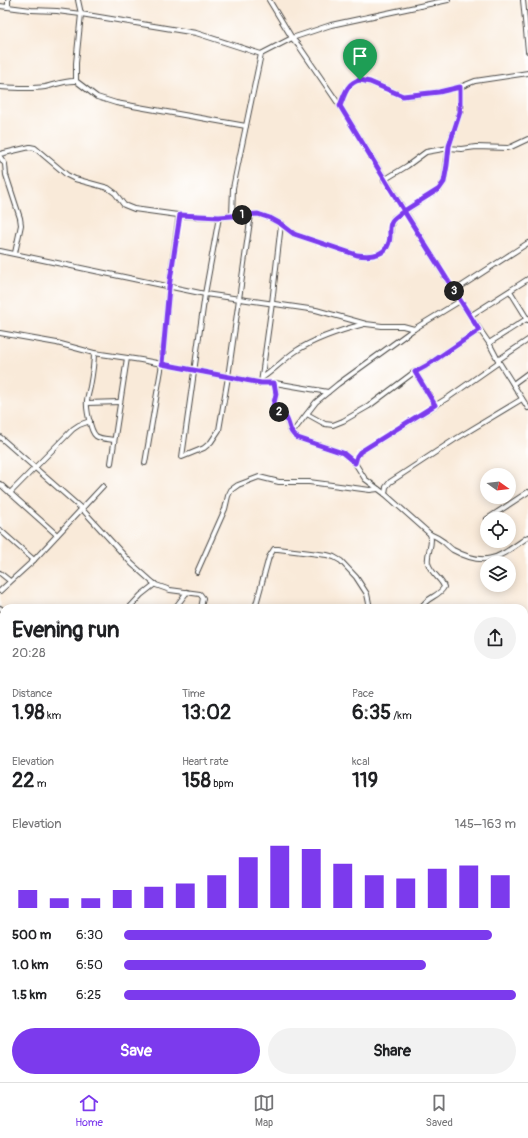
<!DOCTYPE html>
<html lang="en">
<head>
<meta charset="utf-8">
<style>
	body { margin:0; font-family:Pangolin,sans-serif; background:#f2f2f2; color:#202124; height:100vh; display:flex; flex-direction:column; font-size:15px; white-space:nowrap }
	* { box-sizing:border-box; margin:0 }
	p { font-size:13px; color:#757577 }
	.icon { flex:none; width:22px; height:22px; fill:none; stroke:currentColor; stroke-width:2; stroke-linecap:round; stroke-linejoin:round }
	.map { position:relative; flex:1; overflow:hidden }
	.side { position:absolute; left:0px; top:604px; width:528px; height:478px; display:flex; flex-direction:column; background:#fff; border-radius:12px 12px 0 0; box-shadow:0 2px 10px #0003 }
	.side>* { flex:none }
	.needle { width:26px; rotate:104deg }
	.tools { position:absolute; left:480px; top:468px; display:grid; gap:8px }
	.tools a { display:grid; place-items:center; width:36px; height:36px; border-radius:50%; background:#fff; box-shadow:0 2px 10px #0003; font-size:20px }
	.pin { position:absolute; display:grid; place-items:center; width:34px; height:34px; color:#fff; margin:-41px -17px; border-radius:50% 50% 50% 0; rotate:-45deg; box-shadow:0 0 4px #0007 }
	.pin .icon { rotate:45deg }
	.km { position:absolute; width:20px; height:20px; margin:-10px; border-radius:50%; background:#222; color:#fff; font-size:11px; line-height:20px; text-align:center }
	.round { display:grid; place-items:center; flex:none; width:42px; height:42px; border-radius:21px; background:#f2f2f2 }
	.overview { display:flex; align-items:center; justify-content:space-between; height:68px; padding:0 12px }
	h1 { font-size:22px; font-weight:700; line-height:30px }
	.metrics { display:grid; grid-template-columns:repeat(3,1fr); gap:6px; height:68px; padding:4px 12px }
	.metrics div { display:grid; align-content:center }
	.metrics b { font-size:20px; font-weight:700 }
	.metrics small { font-size:11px; font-weight:400 }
	.metrics p { font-size:11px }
	.chart { height:112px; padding:8px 12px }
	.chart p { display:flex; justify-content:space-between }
	.chart svg { width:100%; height:72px; margin-top:4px; stroke:#7c3aed; stroke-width:6 }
	.cta { display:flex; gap:8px; margin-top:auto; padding:8px 12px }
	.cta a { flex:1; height:46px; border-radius:24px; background:#7c3aed; color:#fff; font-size:16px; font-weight:700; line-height:46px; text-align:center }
	.cta a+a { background:#f2f2f2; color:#202124 }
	ul { padding:0 12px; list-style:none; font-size:13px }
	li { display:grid; grid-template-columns:64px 48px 1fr; align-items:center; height:30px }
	li i { height:10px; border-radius:5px; background:#7c3aed }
	.tabs { display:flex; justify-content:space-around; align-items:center; height:56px; border-top:1px solid #e0e0e0; background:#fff; font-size:11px; color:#757577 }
	.tabs a { display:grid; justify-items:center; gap:2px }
	.tabs .on { color:#7c3aed }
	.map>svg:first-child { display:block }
</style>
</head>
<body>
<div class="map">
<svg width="528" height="1082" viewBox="0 0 528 1082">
	<rect width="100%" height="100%" fill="#fff"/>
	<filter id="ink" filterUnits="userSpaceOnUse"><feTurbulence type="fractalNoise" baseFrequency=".025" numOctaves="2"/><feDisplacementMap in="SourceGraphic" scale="8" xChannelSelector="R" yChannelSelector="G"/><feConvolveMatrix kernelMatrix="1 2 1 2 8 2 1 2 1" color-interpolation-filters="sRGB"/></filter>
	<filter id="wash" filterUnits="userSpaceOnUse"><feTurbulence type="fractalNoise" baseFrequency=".012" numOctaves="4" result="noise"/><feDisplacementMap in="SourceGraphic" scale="16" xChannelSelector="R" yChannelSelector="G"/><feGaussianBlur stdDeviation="0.9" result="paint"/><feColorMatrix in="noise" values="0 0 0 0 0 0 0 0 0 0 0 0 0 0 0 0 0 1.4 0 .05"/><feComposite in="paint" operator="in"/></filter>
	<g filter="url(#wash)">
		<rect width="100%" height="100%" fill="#f9ead9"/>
	</g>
	<g filter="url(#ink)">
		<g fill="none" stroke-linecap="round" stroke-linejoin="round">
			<g stroke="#4a4845" stroke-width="6">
				<g id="minor">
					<path d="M269 0 292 38 299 46 340 106 460 301 489 343 499 362 528 408"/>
					<path d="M523 0 528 51"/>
					<path d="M0 6 31 10 57 11 81 14 196 33 261 54"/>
					<path d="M8 7V0"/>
					<path d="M76 81 97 97 116 103 246 126"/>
					<path d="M0 87C15 88 30 89 45 87 55 85 65 80 76 81V63L81 14 78 0"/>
					<path d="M340 106C343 98 346 85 356 81 364 77 393 92 403 96H407L439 92 460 87 475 81 528 73"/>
					<path d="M0 154 30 147 35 148 67 175 75 179 108 188 115 193 124 205 134 209 185 216 219 217 258 214 270 218 281 224 294 234 357 255C370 257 387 256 390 239 391 231 389 225 394 218L439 189 444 182 449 146 460 112V87"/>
					<path d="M0 157 5 164 6 175 20 218 21 225 15 253"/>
					<path d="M384 180 407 166 426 152 449 148 461 149 476 147 508 148 511 147 528 139"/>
					<path d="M232 216 233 188 261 54 292 38 331 25 448 0"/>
					<path d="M219 217 205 294 182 457 204 448 211 442 219 430 228 377 251 214"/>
					<path d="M281 224 272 303 261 383H275L328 392"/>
					<path d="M0 251 205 294 316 310 366 324 382 326H403L414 329"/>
					<path d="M454 291 528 243"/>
					<path d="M510 291 528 320"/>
					<path d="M470 316 528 279"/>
					<path d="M0 333 57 343 94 353 141 360 261 383"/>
					<path d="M489 343 528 318"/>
					<path d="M94 353C94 364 92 376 90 387 89 391 88 395 87 400 86 407 90 431 96 436 100 439 109 439 114 440"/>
					<path d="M498 360 528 340"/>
					<path d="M415 372 435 405"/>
					<path d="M262 378C274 370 284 359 296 351 316 338 341 330 364 324"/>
					<path d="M275 383 276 394 273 407C276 411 281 411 284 415 290 422 287 432 298 438L343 453 355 463"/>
					<path d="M513 384 528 373"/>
					<path d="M87 403 120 402"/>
					<path d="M307 414 325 424 333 425 343 421 369 406 413 373 426 366 479 330"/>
					<path d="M292 433 316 402 338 384 414 329 460 301"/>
					<path d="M0 437 82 509 132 564 150 580 156 585 170 590 200 594 203 598 201 608"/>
					<path d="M111 463 127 358"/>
					<path d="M145 463 162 364 169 287 179 215"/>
					<path d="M0 484 57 535"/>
					<path d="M10 493 73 429 79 425 90 421"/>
					<path d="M385 494 386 487 390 482 454 440 522 399"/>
					<path d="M487 519 528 492"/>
					<path d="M0 530 34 560"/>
					<path d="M430 534C435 536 440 539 444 542 447 545 450 548 453 550 488 569 500 556 528 537"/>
					<path d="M197 572 225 509 228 496 231 490 238 485 259 477 279 482H309L370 490 378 489"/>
					<path d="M0 573 10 581"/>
					<path d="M0 591 34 560 103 486"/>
					<path d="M0 608 4 611"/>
					<path d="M129 608 141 595 155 584"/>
					<path d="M175 608 187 592"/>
					<path d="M255 608 269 557 274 549H278L327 555 334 557 341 561 356 577 367 594 370 608"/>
					<path d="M421 608C426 597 439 597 444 587 442 579 431 574 428 563 426 553 434 544 430 534L385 494 365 479 355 463 357 456 360 452 449 397 499 362"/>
					<path d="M0 645 4 634"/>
					<path d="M0 650 4 651"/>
					<path d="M0 661 4 654"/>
					<path d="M524 661 528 659"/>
					<path d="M0 693 4 696"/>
					<path d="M0 732 4 735"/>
					<path d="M524 734 528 737"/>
					<path d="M0 783 4 780"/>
					<path d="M524 797 528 793"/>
					<path d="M0 831 4 827"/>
					<path d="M524 848 528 844"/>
					<path d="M524 857 528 859"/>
					<path d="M0 881 4 877"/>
					<path d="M0 887 4 891"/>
					<path d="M524 897 528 898"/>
					<path d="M524 936 528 937"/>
					<path d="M0 942 4 939"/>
					<path d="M524 979 528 971"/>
					<path d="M524 1020 528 1016"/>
					<path d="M0 1026 4 1027"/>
					<path d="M524 1047 528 1051"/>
					<path d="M38 1078 45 1082"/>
					<path d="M161 1078 165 1082"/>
					<path d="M212 1078 216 1082"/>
					<path d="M264 1078 269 1082"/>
					<path d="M388 1078 392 1082"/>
					<path d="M433 1078 438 1082"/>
					<path d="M1 1082 4 1072"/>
					<path d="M226 1082 229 1078"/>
					<path d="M338 1082 343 1078"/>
				</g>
			</g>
			<use href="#minor" stroke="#fff" stroke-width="4"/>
		</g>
	</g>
	<g fill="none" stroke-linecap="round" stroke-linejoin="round" filter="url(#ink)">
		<g stroke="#fff" stroke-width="8">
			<path id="route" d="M360 80C347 82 344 96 340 106L404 211C400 214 395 217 392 221 389 226 390 231 390 236 389 256 372 257 357 255L294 234 281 224 270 218 258 214 219 217 180 215 169 287 162 364 261 383H274L276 394 273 407C276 411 281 411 284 415 291 422 287 432 298 438L343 453 355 463 357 456 360 452 435 405 415 372 426 366 479 330 404 211 439 189 444 182 447 165 449 146 460 112V87L439 92 403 96 370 82 360 80"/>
		</g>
		<use href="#route" stroke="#7c3aed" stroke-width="5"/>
	</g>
</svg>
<div class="tools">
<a><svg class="needle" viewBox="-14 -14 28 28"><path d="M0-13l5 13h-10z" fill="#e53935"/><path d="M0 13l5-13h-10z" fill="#757577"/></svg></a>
<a><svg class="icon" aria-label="locate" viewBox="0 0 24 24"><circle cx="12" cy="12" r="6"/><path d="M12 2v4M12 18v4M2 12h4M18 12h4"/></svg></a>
<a><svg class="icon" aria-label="layers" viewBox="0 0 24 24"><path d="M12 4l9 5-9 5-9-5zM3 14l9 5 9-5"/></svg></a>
</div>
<div class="pin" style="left:360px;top:80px;background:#1e9e55"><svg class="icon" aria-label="arrive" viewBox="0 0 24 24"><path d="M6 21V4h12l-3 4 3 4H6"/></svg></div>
<b class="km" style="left:242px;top:215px">1</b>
<b class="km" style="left:279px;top:412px">2</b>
<b class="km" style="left:454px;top:291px">3</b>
<section class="side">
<div class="overview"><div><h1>Evening run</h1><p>20:28</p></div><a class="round"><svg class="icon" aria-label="share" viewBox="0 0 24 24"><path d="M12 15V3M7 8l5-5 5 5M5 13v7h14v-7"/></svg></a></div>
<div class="metrics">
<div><p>Distance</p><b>1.98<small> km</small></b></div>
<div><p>Time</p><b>13:02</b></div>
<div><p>Pace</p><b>6:35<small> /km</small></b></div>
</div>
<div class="metrics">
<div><p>Elevation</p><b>22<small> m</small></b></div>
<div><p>Heart rate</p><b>158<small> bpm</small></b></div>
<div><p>kcal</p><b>119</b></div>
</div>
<div class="chart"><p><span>Elevation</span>145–163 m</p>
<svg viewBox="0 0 160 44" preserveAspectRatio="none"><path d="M5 44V33M15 44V38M25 44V38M35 44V33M45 44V31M55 44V29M65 44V24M75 44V13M85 44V6M95 44V8M105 44V17M115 44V24M125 44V26M135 44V20M145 44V18M155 44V24"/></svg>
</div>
<ul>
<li><b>500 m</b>6:30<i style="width:94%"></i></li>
<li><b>1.0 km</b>6:50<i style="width:77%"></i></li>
<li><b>1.5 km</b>6:25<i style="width:100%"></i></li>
</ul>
<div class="cta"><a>Save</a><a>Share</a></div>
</section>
</div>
<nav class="tabs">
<a class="on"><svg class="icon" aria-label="home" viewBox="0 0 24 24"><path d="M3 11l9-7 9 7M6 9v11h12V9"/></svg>Home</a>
<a><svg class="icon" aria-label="map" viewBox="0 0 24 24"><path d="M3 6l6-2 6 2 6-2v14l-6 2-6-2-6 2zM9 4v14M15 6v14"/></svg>Map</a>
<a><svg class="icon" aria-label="saved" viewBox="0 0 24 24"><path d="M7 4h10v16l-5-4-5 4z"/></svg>Saved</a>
</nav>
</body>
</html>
